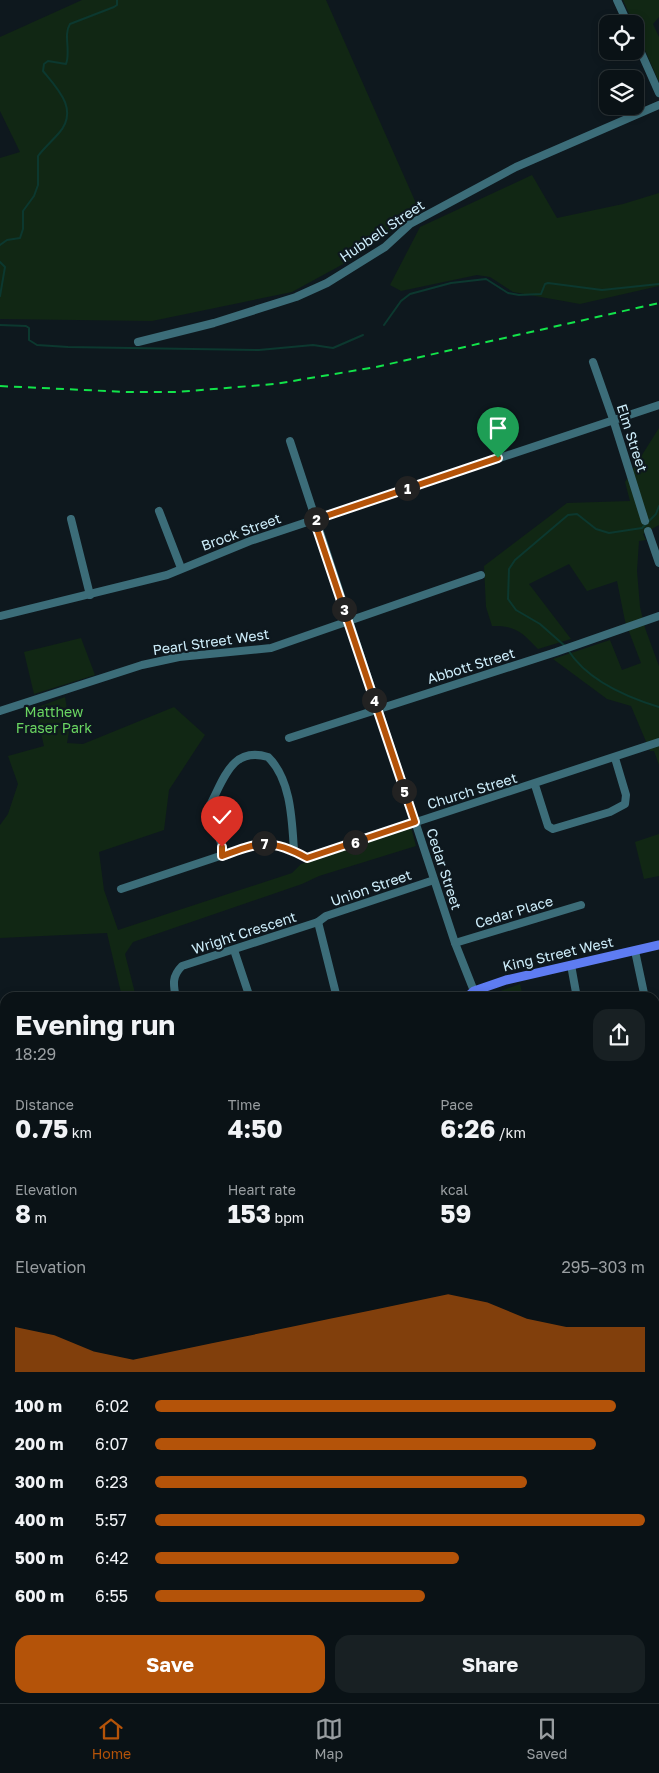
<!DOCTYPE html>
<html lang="en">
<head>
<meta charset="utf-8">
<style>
	body { margin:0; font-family:"Golos Text",sans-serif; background:#182023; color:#f1f3f6; height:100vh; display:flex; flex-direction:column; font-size:19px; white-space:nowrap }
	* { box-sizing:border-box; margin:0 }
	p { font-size:16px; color:#999ea1 }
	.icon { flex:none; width:28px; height:28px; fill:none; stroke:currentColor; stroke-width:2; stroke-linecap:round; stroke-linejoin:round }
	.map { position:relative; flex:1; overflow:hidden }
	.panel { position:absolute; left:0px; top:992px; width:660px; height:711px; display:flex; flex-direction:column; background:#0a1216; border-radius:15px 15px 0 0; box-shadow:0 2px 8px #0003,0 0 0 1px #2a3235 }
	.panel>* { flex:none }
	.fabs { position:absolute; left:599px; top:15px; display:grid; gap:10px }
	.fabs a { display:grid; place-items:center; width:45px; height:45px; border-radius:10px; background:#0a1216; box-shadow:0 2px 8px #0003,0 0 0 1px #2a3235; font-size:25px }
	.pin { position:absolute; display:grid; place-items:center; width:42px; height:42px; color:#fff; margin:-51px -21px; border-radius:50% 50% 50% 0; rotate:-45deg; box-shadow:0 0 5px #0007 }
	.pin .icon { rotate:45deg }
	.km { position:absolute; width:25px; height:25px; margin:-12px; border-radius:50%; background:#222; color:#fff; font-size:14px; line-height:25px; text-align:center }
	.round { display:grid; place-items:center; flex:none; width:52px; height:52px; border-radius:15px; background:#182023 }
	.headline { display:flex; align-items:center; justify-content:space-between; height:85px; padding:0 15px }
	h1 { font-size:28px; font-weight:700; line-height:38px }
	.metrics { display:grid; grid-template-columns:repeat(3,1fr); gap:8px; height:85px; padding:5px 15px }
	.metrics div { display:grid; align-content:center }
	.metrics b { font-size:25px; font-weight:700 }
	.metrics small { font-size:14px; font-weight:400 }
	.metrics p { font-size:14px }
	.chart { height:140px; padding:10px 15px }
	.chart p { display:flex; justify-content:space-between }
	.chart svg { width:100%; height:90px; margin-top:5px; fill:#b45309; opacity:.7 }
	.action { display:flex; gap:10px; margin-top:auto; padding:10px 15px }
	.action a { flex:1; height:58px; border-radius:15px; background:#b45309; color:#fff; font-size:20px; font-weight:700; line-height:58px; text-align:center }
	.action a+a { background:#182023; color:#f1f3f6 }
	ul { padding:0 15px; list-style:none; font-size:16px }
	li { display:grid; grid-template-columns:80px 60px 1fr; align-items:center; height:38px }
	li i { height:12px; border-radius:6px; background:#b45309 }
	.tab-bar { display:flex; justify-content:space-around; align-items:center; height:70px; border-top:1px solid #2a3235; background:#0a1216; font-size:14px; color:#999ea1 }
	.tab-bar a { display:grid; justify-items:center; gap:2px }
	.tab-bar .active { color:#b45309 }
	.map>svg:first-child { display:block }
</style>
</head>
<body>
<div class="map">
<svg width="659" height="1703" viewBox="0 0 659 1703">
	<rect width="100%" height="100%" fill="#0e181e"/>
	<g fill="#112714">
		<path d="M82 0H326L419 210 358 256 292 292 152 321 0 319V158L20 152 0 111V37Z"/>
		<path d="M623 0H659V17L653 24 659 37V82Z"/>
		<path d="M532 175 557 218 623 204 659 193V286L580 304 513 292 490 277 477 275 401 291 390 285 420 227Z"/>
		<path d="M659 428V525L643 534 646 540 639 541 637 571 640 607 645 628 659 666V765L654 751H650L631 706 607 699 553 659 610 640 622 670 641 663 625 621 617 581 587 591 569 564 529 584 571 639 538 649C523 633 515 625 492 626L486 607 484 566 567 503 630 501 625 482Z"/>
		<path d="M81 638 95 675 34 694 24 652Z"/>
		<path d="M65 697 70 726 67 743 83 744 174 707 205 735 169 790 164 830 99 852 104 890 118 930 292 873 301 864 411 827 416 846 319 876 302 884 133 942 125 954 136 997H122L107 933 0 938V825L8 814 18 784 8 756 44 746 35 708Z"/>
		<path d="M659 834V876L644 879 635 842Z"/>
		<path d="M520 984 523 997H484Z"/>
		<path d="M5 1381V1459L0 1437V1385Z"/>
		<path d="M659 1566V1695H655V1569Z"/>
		<path d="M523 1699H564L566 1703H518Z"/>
	</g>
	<g fill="#0c382f">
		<path d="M659 1351V1566L655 1569V1355Z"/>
		<path d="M5 1616V1699H523L518 1703H0V1620Z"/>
		<path d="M655 1695H659V1703H566L564 1699H655Z"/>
	</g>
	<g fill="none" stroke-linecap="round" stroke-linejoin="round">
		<g stroke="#0c382f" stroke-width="2">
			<path d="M0 245 7 240 20 238 23 229V211L34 196 38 185V156C44 148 52 141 59 133 79 110 58 89 43 71L44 64 48 61 66 64C71 51 63 35 70 24L114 7 117 5V0"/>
			<path d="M0 262 5 267 0 296"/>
			<path d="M0 325 26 326 29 328V340L37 345 68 347 259 350 313 345 333 348 363 335"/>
			<path d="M384 325 401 301 410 294 451 283 486 279 508 293 519 295 541 294 545 284 548 283 602 290 659 284"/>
			<path d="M565 646 540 624 516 610 508 599 509 569 515 560 568 515 577 514 596 529 609 533 642 528 656 514 659 506"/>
			<path d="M568 650C587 680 626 697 659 707"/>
		</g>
		<g stroke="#3c6d79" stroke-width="8">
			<path d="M617 0 628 24"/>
			<path d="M635 39 659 93"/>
			<path d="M138 342 214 323 296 297 327 283 385 247 410 224 516 167 659 105"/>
			<path d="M593 362 613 419 645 521"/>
			<path d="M290 441 455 943 474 991"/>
			<path d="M159 511 181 568"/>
			<path d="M71 519 90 595"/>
			<path d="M648 531 659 563"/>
			<path d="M0 616 167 575 250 541 659 405"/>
			<path d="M0 711 142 665 179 657 271 648 481 575"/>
			<path d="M289 738 556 652 659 616"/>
			<path d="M535 785 548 826 553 829 610 812 625 804 626 795 615 758"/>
			<path d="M222 856V847L210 805C224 779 232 746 268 757 291 779 292 820 294 851"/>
			<path d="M121 889 253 845C273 842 289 848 307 858L659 742"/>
			<path d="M318 922 337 998"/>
			<path d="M455 943 581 905"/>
			<path d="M234 950 250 998"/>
			<path d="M635 951 645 998"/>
			<path d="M571 965 577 998"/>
			<path d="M176 998C173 984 172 976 182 966L318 922 326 916 434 880"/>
			<path d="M655 1045 659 1064"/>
			<path d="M655 1251 659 1249"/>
			<path d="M0 1566 5 1563"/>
		</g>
		<g stroke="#5e7cf2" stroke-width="9">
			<path d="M466 998 474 991 506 980 659 945"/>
			<path d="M0 1377 5 1373"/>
		</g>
		<path stroke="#12e34a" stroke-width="2" stroke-dasharray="8 6" stroke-linecap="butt" d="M0 386 127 392H176L275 384 376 367 659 303"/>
	</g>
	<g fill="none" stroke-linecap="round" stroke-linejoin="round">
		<g stroke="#fff" stroke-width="10">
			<path id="route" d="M222 847V856C259 842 271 838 307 858L415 822 314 520 498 458"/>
		</g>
		<use href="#route" stroke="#b45309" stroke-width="6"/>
	</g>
	<g text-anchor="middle" stroke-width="4.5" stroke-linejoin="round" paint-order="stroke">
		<g font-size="14" fill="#ceeefb" stroke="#0e181e">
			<text transform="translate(382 231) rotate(-34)" y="5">Hubbell Street</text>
			<text transform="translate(632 438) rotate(72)" y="5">Elm Street</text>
			<text transform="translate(241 532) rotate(-20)" y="5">Brock Street</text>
			<text transform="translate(211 642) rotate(-8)" y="5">Pearl Street West</text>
			<text transform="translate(471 666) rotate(-17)" y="5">Abbott Street</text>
			<text transform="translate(472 791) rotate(-17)" y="5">Church Street</text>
			<text transform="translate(444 869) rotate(72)" y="5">Cedar Street</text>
			<text transform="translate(371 888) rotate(-19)" y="5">Union Street</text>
			<text transform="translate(514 912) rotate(-17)" y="5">Cedar Place</text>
			<text transform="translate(244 933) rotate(-18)" y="5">Wright Crescent</text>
			<text transform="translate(558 954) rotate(-13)" y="5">King Street West</text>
		</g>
		<g font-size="14" fill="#6ad561" stroke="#0e181e">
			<text x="54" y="717">Matthew<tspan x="54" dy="16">Fraser Park</tspan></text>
		</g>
	</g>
</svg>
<div class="fabs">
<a><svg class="icon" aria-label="locate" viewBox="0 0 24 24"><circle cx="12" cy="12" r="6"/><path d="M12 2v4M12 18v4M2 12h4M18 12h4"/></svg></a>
<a><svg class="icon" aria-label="layers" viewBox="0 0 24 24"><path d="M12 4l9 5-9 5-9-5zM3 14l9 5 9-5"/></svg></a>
</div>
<div class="pin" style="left:498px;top:458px;background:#1e9e55"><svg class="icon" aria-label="arrive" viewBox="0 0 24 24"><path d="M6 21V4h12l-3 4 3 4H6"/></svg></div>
<div class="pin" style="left:222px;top:847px;background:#d93025"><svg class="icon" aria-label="check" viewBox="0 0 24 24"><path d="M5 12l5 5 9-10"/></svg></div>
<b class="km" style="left:407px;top:488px">1</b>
<b class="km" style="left:316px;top:519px">2</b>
<b class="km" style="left:344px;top:609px">3</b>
<b class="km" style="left:374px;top:700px">4</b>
<b class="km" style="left:404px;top:791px">5</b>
<b class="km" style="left:355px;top:842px">6</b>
<b class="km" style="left:264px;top:843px">7</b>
<section class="panel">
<div class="headline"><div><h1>Evening run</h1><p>18:29</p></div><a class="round"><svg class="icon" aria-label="share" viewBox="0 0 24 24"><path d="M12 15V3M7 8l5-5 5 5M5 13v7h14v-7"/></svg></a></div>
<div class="metrics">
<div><p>Distance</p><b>0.75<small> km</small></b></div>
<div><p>Time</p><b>4:50</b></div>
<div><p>Pace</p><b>6:26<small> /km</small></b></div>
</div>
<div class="metrics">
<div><p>Elevation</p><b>8<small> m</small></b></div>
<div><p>Heart rate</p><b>153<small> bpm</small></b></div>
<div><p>kcal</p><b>59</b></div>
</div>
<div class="chart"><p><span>Elevation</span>295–303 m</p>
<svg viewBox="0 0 160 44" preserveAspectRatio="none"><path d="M0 44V22L10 26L20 34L30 38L40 34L50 30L60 26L70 22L80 18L90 14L100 10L110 6L120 10L130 18L140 22L150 22L160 22V44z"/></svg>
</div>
<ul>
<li><b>100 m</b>6:02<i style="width:94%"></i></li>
<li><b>200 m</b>6:07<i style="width:90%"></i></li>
<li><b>300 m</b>6:23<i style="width:76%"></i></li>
<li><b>400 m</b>5:57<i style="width:100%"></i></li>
<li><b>500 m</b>6:42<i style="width:62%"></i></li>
<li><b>600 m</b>6:55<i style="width:55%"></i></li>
</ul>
<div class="action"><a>Save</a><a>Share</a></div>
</section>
</div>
<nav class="tab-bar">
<a class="active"><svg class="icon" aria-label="home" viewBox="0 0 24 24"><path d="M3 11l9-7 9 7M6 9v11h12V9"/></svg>Home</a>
<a><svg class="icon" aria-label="map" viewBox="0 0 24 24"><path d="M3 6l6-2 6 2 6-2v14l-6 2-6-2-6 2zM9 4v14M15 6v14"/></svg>Map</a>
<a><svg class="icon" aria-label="saved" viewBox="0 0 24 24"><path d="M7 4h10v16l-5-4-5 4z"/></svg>Saved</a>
</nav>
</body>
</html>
